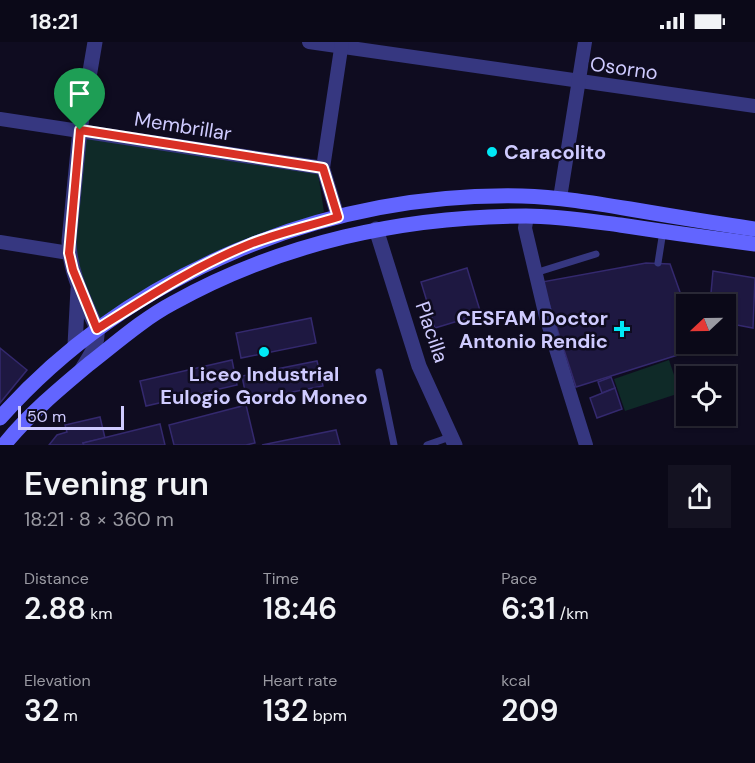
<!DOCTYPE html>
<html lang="en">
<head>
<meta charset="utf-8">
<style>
	body { margin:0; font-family:"DM Sans",sans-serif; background:#141221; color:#f1f3f6; height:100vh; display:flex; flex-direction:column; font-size:22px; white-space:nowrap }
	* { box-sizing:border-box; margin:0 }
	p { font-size:20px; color:#9a9aa2 }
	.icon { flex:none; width:33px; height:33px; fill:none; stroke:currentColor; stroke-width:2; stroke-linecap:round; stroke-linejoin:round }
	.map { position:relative; height:403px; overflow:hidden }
	.drawer { display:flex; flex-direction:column; background:#0b0918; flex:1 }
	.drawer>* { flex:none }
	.needle { width:39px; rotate:248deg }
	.buttons { position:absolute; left:676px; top:252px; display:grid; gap:12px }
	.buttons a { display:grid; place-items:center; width:60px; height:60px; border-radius:0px; background:#0b0918; box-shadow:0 2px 4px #0004,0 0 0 2px #2b2a37; font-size:30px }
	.scale { position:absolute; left:18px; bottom:15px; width:106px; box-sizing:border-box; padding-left:6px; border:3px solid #cfcbff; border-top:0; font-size:16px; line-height:21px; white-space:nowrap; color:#cfcbff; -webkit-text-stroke:4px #0f0c20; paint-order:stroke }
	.pin { position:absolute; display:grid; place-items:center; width:51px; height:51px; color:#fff; margin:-62px -26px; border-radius:50% 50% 50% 0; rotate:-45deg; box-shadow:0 0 6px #0007 }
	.pin .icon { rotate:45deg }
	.round { display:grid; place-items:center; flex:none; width:63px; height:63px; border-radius:0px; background:#141221 }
	.headline { display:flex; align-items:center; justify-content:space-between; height:102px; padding:0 24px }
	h1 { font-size:33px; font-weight:600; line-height:45px }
	.metrics { display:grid; grid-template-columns:repeat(3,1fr); gap:9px; height:102px; padding:6px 24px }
	.metrics div { display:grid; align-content:center }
	.metrics b { font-size:30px; font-weight:600 }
	.metrics small { font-size:16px; font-weight:400 }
	.metrics p { font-size:16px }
	.status { display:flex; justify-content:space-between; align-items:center; height:42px; padding:0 30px; background:#0b0918; direction:ltr }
	.status svg { height:16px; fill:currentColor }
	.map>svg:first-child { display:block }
</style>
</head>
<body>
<div class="status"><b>18:21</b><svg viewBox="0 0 49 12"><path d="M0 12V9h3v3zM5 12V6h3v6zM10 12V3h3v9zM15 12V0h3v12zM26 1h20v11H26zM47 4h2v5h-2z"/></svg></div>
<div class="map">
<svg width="755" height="403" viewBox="0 0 755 403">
	<rect width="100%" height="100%" fill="#0f0c20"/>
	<g fill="#0f2a28">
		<path d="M86 95 318 131 324 170C284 184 245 197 207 214 169 232 135 256 100 278L79 226 75 210Z"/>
		<path d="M669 318 680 351 625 369 614 337Z"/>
	</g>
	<g fill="#1e1841" stroke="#34296e" stroke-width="1.5">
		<path d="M646 221 670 222 687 270V302H698L700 306 576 345 542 240Z"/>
		<path d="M467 226 481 272 435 286 421 240Z"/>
		<path d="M713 229 755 236 753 286 726 281V262H710Z"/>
		<path d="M311 276 316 301 241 316 236 291Z"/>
		<path d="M0 306 27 328 0 361Z"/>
		<path d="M232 318 237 343 146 364 140 339Z"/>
		<path d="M317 319 323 344 247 359 242 334Z"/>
		<path d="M611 335 615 346 602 351 598 340Z"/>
		<path d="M615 346 622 367 597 376 590 356Z"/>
		<path d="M246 363 255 401 246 403H174L169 383Z"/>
		<path d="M100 375 105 396 83 401 84 403H49L57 393 67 390 65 383Z"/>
		<path d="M160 382 165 403H84L83 401Z"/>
		<path d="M336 388 340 403H262Z"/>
	</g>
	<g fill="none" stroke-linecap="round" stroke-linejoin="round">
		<g stroke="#363780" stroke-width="7">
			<path d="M658 221 663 189"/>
			<path d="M535 231 596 212"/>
			<path d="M379 330 394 403"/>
			<path d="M427 403 450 395"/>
		</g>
		<g stroke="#363780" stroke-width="14">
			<path d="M309 0 755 64"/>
			<path d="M0 77 323 126"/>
			<path d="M560 156 585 0"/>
			<path d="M527 174 525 186 546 275 586 403"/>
			<path d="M338 175 323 126 342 0"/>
			<path d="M0 200 69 211"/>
		</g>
		<g stroke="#363780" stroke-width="15">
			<path d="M376 187 419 324 455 403"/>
			<path d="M75 303 78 247"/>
			<path d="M82 327C89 315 99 303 97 287 85 259 69 230 69 199L80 88 95 0"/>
		</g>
		<g stroke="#6265ff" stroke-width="15">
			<path d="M0 376C130 230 327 150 522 154 558 155 594 161 630 167 671 174 713 181 755 187"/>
			<path d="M4 403C28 373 59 347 89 322 116 301 143 277 173 261 281 201 403 174 526 174 557 174 589 179 620 183 665 190 710 196 755 202"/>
		</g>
	</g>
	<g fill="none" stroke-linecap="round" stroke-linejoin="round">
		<g stroke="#fff" stroke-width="12">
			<path id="route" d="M80 88 323 126 338 175C309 184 278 191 250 202 195 224 146 256 97 287L73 228 69 211Z"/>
		</g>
		<use href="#route" stroke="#d93025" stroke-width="8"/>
	</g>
	<g fill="#00e9f6" stroke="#0f0c20" stroke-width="2">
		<circle cx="492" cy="110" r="6"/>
		<path d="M619 278h6v6h6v6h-6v6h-6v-6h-6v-6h6z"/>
		<circle cx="264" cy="310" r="6"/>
	</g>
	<g text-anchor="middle" stroke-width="5" stroke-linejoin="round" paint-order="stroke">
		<g font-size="20" fill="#cfcbff" stroke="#0f0c20">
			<text transform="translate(624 26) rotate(8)" y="7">Osorno</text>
			<text transform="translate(183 84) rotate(9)" y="7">Membrillar</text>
			<text transform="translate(432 290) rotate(71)" y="7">Placilla</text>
		</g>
		<g font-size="20" font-weight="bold" fill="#cfcbff" stroke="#0f0c20" text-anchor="start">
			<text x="504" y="117">Caracolito</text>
			<text x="608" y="283" text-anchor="end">CESFAM Doctor<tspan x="608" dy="23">Antonio Rendic</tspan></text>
			<text x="264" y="339" text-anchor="middle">Liceo Industrial<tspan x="264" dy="23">Eulogio Gordo Moneo</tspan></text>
		</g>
	</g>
</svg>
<div class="buttons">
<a><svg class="needle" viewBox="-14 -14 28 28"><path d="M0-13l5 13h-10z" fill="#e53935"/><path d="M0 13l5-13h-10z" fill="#9a9aa2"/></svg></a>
<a><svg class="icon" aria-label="locate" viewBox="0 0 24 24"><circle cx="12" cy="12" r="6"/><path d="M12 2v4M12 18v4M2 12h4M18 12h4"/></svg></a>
</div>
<div class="scale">50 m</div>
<div class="pin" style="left:80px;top:88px;background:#1e9e55"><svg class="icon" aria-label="arrive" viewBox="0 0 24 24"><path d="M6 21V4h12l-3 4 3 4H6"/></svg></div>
</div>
<section class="drawer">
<div class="headline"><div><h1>Evening run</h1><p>18:21 · 8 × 360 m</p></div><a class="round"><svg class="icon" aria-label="share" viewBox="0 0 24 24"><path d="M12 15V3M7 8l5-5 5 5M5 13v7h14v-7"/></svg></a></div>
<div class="metrics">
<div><p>Distance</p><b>2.88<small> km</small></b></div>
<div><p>Time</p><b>18:46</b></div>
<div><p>Pace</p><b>6:31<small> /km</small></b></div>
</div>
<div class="metrics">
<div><p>Elevation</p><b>32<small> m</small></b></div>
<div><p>Heart rate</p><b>132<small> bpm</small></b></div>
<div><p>kcal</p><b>209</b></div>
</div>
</section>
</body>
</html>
